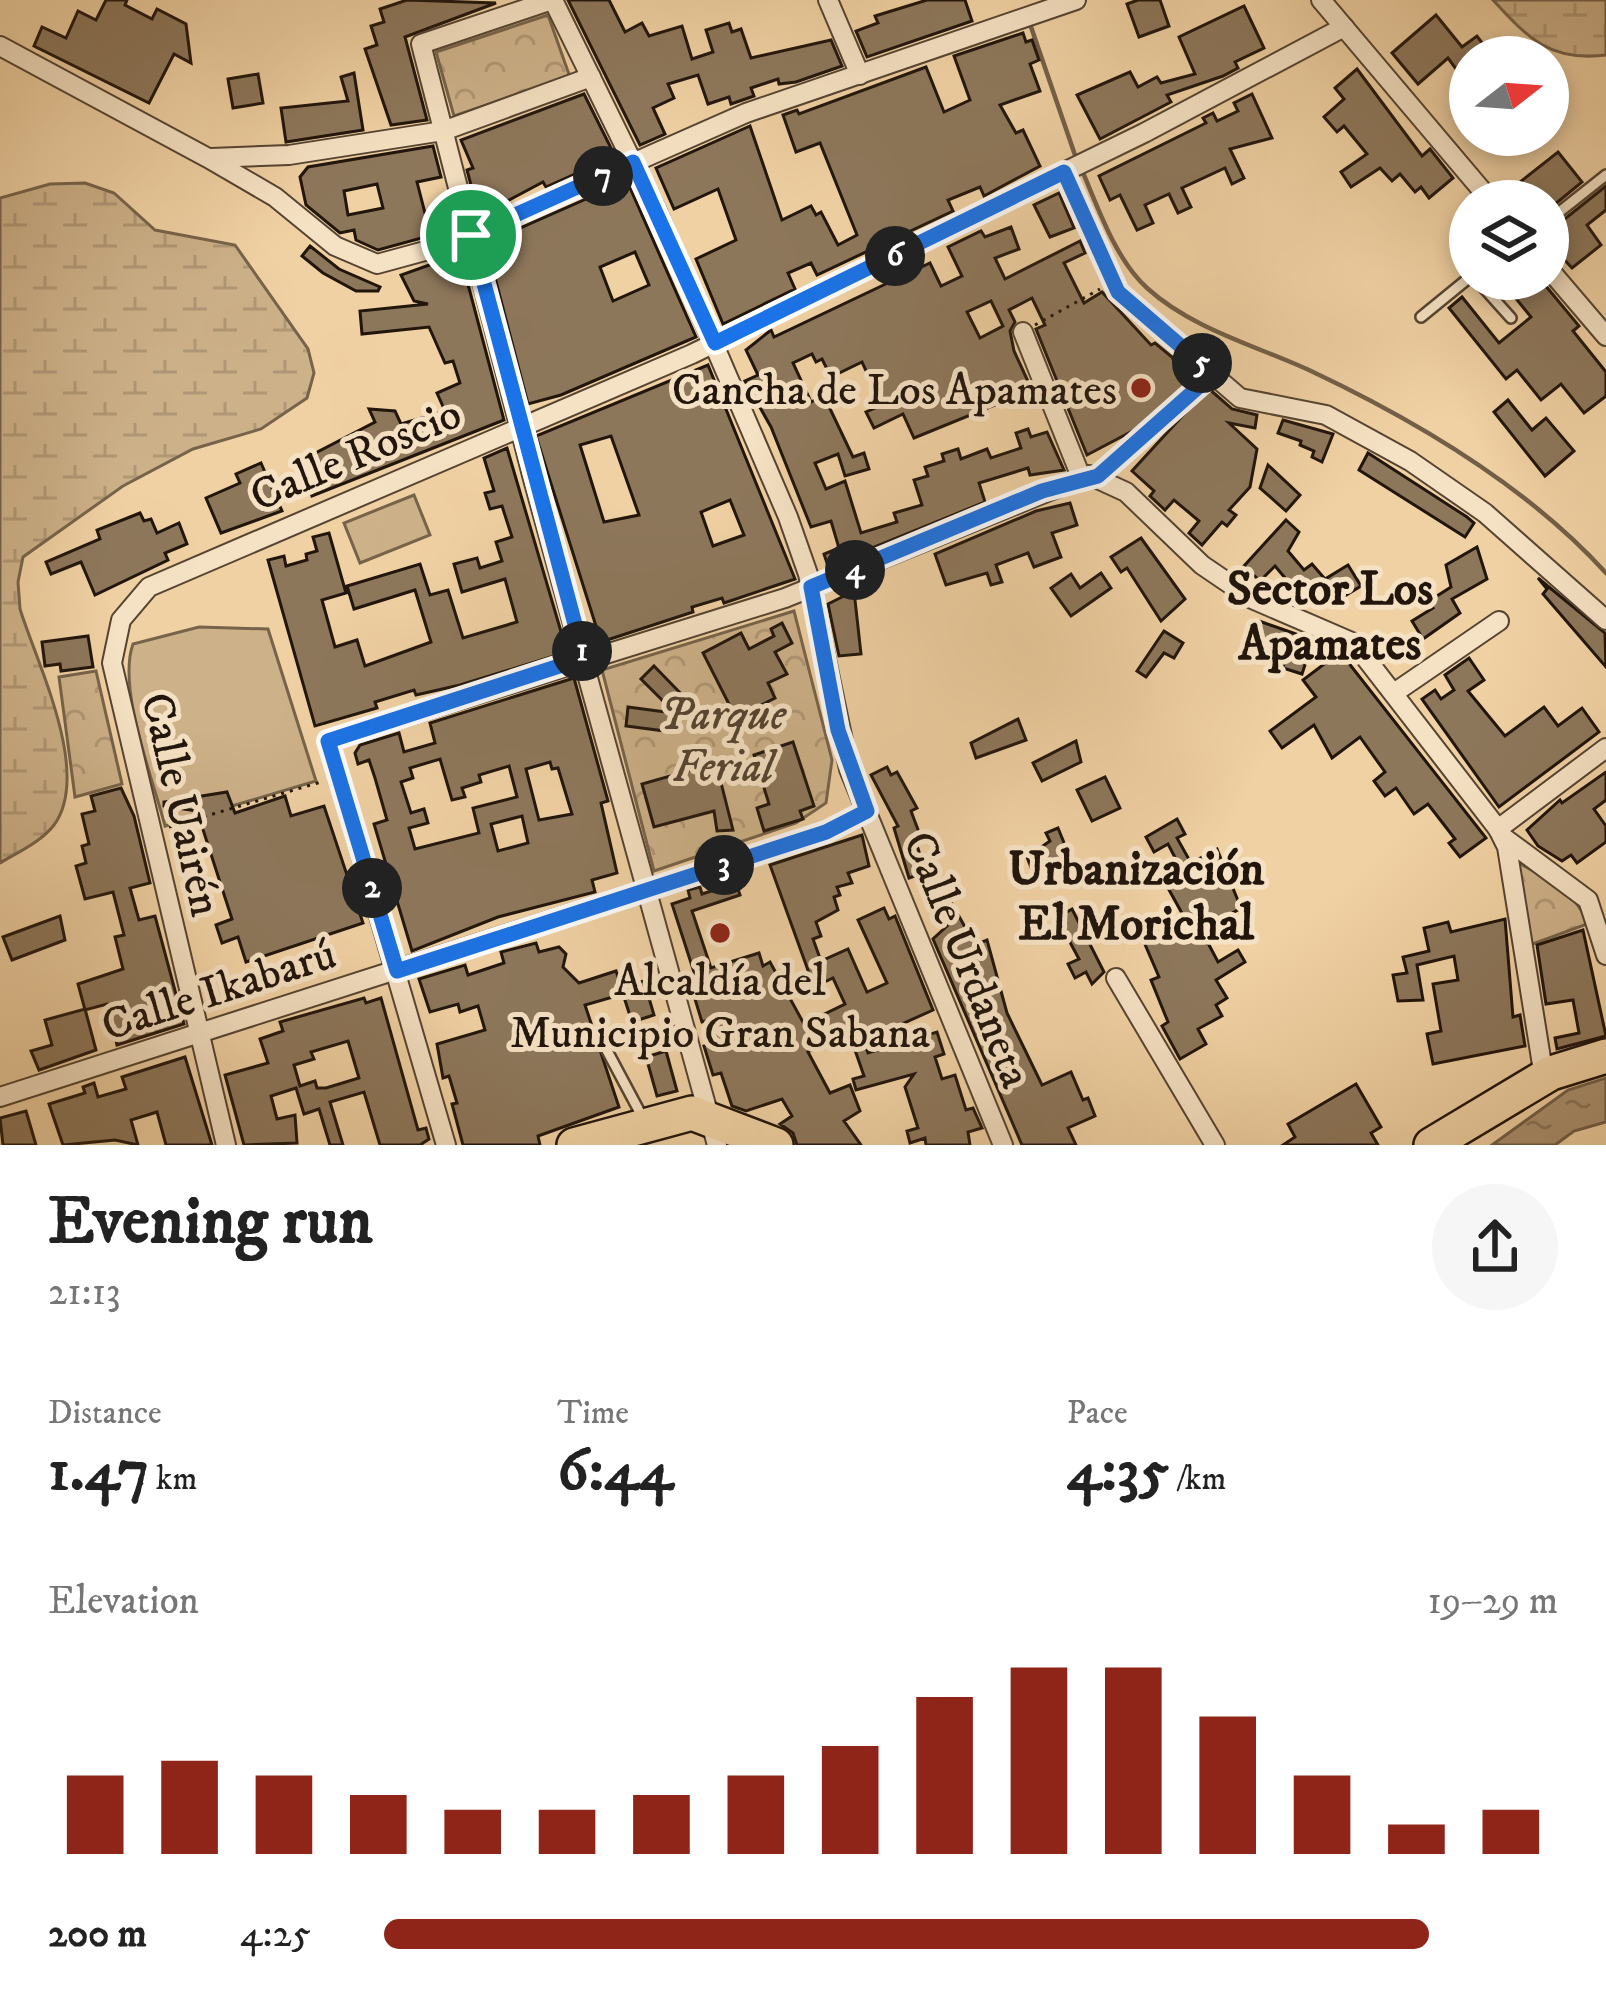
<!DOCTYPE html>
<html lang="en">
<head>
<meta charset="utf-8">
<style>
	body { margin:0; font-family:"IM FELL DW Pica",serif; background:#f6f6f6; color:#222; height:100vh; display:flex; flex-direction:column; font-size:45px; white-space:nowrap }
	* { box-sizing:border-box; margin:0 }
	p { font-size:39px; color:#767676 }
	.icon { flex:none; width:66px; height:66px; fill:none; stroke:currentColor; stroke-width:2; stroke-linecap:round; stroke-linejoin:round }
	.map { position:relative; height:1145px; overflow:hidden }
	.details { display:flex; flex-direction:column; background:#fff; flex:1 }
	.details>* { flex:none }
	.needle { width:78px; rotate:73deg }
	.fabs { position:absolute; left:1449px; top:36px; display:grid; gap:24px }
	.fabs a { display:grid; place-items:center; width:120px; height:120px; border-radius:50%; background:#fff; box-shadow:0 6px 18px #0003; font-size:60px }
	.pin { position:absolute; display:grid; place-items:center; width:102px; height:102px; color:#fff; margin:-51px; border:6px solid #fff; border-radius:50%; box-shadow:0 3px 12px #0007 }
	.km { position:absolute; width:60px; height:60px; margin:-30px; border-radius:50%; background:#222; color:#fff; font-size:33px; line-height:60px; text-align:center }
	.round { display:grid; place-items:center; flex:none; width:126px; height:126px; border-radius:63px; background:#f6f6f6 }
	.headline { display:flex; align-items:center; justify-content:space-between; height:204px; padding:0 48px }
	h1 { font-size:66px; font-weight:800; line-height:90px }
	.metrics { display:grid; grid-template-columns:repeat(3,1fr); gap:18px; height:204px; padding:12px 48px }
	.metrics div { display:grid; align-content:center }
	.metrics b { font-size:60px; font-weight:800 }
	.metrics small { font-size:33px; font-weight:400 }
	.metrics p { font-size:33px }
	.chart { height:336px; padding:24px 48px }
	.chart p { display:flex; justify-content:space-between }
	.chart svg { width:100%; height:216px; margin-top:12px; stroke:#8f2418; stroke-width:6 }
	ul { padding:0 48px; list-style:none; font-size:39px }
	li { display:grid; grid-template-columns:192px 144px 1fr; align-items:center; height:90px }
	li i { height:30px; border-radius:15px; background:#8f2418 }
	.map>svg:first-child { display:block }
</style>
</head>
<body>
<div class="map">
<svg width="1606" height="1145" viewBox="0 0 1606 1145">
	<defs>
		<pattern id="forest-crowns" width="20" height="18" patternUnits="userSpaceOnUse" patternTransform="scale(3)"><rect width="20" height="18" fill="#cdb189"/><path d="M2 6a3 3 0 1 1 6 0M12 15a3 3 0 1 1 6 0" fill="none" stroke="#b09775"/></pattern>
		<pattern id="wetland-marsh" width="20" height="14" patternUnits="userSpaceOnUse" patternTransform="scale(3)"><rect width="20" height="14" fill="#cdb189"/><path d="M1 5h8M5 5V1M11 12h8M15 12V8" fill="none" stroke="#b09775"/></pattern>
		<pattern id="water-ripples" width="26" height="14" patternUnits="userSpaceOnUse" patternTransform="scale(3)"><rect width="26" height="14" fill="#aa9170"/><path d="M2 4q2-2 4 0t4 0M15 11q2-2 4 0t4 0" fill="none" stroke="#8a755a"/></pattern>
	</defs>
	<rect width="100%" height="100%" fill="#f0d1a3"/>
	<filter id="stains"><feTurbulence type="fractalNoise" baseFrequency=".00167" numOctaves="4"/><feColorMatrix values="0 0 0 0 .2 0 0 0 0 .09 0 0 0 0 .02 0 0 0 .5 -.17"/></filter>
	<radialGradient id="worn" r=".72"><stop offset=".6" stop-color="#630" stop-opacity="0"/><stop offset="1" stop-color="#630" stop-opacity=".3"/></radialGradient>
	<g fill="url(#forest-crowns)" stroke="#77634a" stroke-width="3">
		<path d="M548 15 570 77 454 116 436 52Z"/>
		<path d="M794 611 832 760 826 803 796 823 654 871 602 670Z"/>
		<path d="M96 671 122 784 75 797 59 677Z"/>
		<path d="M1519 863 1567 890 1590 923 1530 945Z"/>
	</g>
	<g fill="url(#wetland-marsh)" stroke="#77634a" stroke-width="3">
		<path d="M1493 0H1606V55C1550 62 1528 38 1493 0Z"/>
		<path d="M85 183 114 193 155 230 235 245 308 349 314 373 307 398 261 429 193 449 123 486 23 557 18 582 20 609C37 664 92 773 54 825 41 842 18 852 0 863V198L50 184Z"/>
	</g>
	<g fill="#cdb189" stroke="#77634a" stroke-width="3">
		<path d="M414 495 430 535 360 563 344 523Z"/>
		<path d="M199 627 268 629 316 781 165 826C153 779 117 688 133 644Z"/>
	</g>
	<path fill="url(#water-ripples)" stroke="#735f48" stroke-width="3" d="M1606 1078V1122L1574 1131 1555 1145H1492L1568 1090Z"/>
	<g fill="none" stroke-linecap="round" stroke-linejoin="round">
		<g stroke="#735f48" stroke-width="4.5">
			<path d="M1029 21 1076 158"/>
			<path d="M1081 168C1098 207 1115 259 1147 288 1192 329 1257 346 1311 371 1417 421 1527 486 1606 573"/>
		</g>
	</g>
	<g fill="#8d775b" stroke="#21150c" stroke-width="3" fill-rule="evenodd">
		<path d="M106 0H127L125 5 152 19 157 9 186 24 191 63 174 54 149 103 34 46 42 27 66 38 78 11 96 20Z"/>
		<path d="M407 0 496 3 405 37 427 120 391 125 365 49 377 45 371 26 384 22 380 9Z"/>
		<path d="M568 0H609L625 32 642 23 649 36 682 26 692 59 713 52 706 30 729 23 732 32 741 29 751 58 831 40 842 66 796 82 779 84 778 79 751 88 754 96 731 104 729 97 708 104 698 75 668 84 674 98 653 108 665 134 640 145Z"/>
		<path d="M927 0H965L972 21 867 57 856 31 878 23 875 16Z"/>
		<path d="M1138 0H1160L1169 26 1139 37 1127 4Z"/>
		<path d="M1244 6 1264 48 1235 62 1238 68 1223 76 1167 95 1171 102 1100 139 1077 95 1130 72 1138 87 1157 77 1161 83 1195 74 1179 37Z"/>
		<path d="M1436 15 1462 47 1477 36 1486 48 1481 51 1485 57H1470V88L1448 58 1418 84 1392 53Z"/>
		<path d="M1023 33 1026 42 1032 40 1039 60 1030 64 1040 91 1000 105 1016 133 1023 130 1040 166 984 196 980 187 948 200 953 211 817 275 811 263 788 273 795 289 723 324 696 259 736 240 718 189 674 209 656 168 750 126 782 220 811 206 816 215 821 212 838 245 857 235 820 143 796 152 783 115 797 110 799 114 926 67 944 112 970 100 954 56Z"/>
		<path d="M1357 69 1422 156 1430 149 1453 178 1429 198 1421 187 1415 192 1400 174 1392 181 1380 168 1351 187 1341 172 1367 154 1344 126 1337 132 1324 117 1344 99 1335 88Z"/>
		<path d="M354 73 363 130 286 142 281 108 348 101 341 77Z"/>
		<path d="M258 74 263 103 233 108 228 79Z"/>
		<path d="M584 94 615 156 546 187 543 182 479 216 467 170 473 168 461 140Z"/>
		<path d="M1252 94 1272 138 1230 149 1244 178 1232 184 1225 168 1182 188 1191 207 1178 213 1169 194 1145 205 1153 223 1137 230 1120 195 1110 200 1099 176 1206 123 1203 118 1213 113 1217 121 1238 111 1234 103Z"/>
		<path d="M433 146 441 177 417 182 425 213 435 210 440 233 378 250 356 240 354 230 340 233 306 205 300 177 308 167ZM377 184 383 208 348 215 344 191Z"/>
		<path d="M1558 152 1582 182 1548 210V201H1527L1515 186Z"/>
		<path d="M627 181 696 337 561 395 528 404 486 243ZM635 252 649 285 613 301 600 267Z"/>
		<path d="M1606 186V210L1587 225 1601 245 1572 268 1548 242 1556 236 1551 230Z"/>
		<path d="M1059 193 1074 228 1050 237 1034 205Z"/>
		<path d="M1011 227 1019 249 995 258 1005 279 1080 241 1085 253 1064 263 1084 303 1102 292 1151 345 1155 343 1172 357 1193 399 1087 455 1036 329 1045 325 1032 298 1009 310 1015 322 1010 331 1014 351 1032 390 914 438 903 414 874 428 866 412 882 405 862 362 831 377 822 359 816 362 812 354 793 363 811 402 824 396 853 457 864 453 869 469 845 476 838 454 815 463 826 489 845 481 861 533 897 522 894 513 922 505 914 480 928 476 925 467 944 461 942 454 958 449 961 459 987 449 991 458 1021 448 1016 433 1028 429 1031 437 1047 432 1064 470 1030 475 1028 468 979 483 985 502 828 566 824 554 839 548 831 521 811 527 771 427 745 381 758 375 746 350 771 330 774 337 930 263 941 286 962 276 948 247 981 231 985 237ZM991 301 1003 326 980 338 967 312Z"/>
		<path d="M310 246 339 269 380 287 378 291H356L323 273 302 256Z"/>
		<path d="M460 254 504 420 312 496 302 460 375 422 369 409 395 411 401 424 445 411 437 393 460 383 453 361 445 363 429 327 362 334 360 311 428 304 414 301 401 275Z"/>
		<path d="M1500 279H1540L1579 326 1573 331 1606 372V396L1584 413 1561 384 1541 400 1517 370 1506 379 1449 308 1462 297 1499 343 1531 317Z"/>
		<path d="M708 365 795 579 724 603 722 598 692 607 693 612 601 642 536 436ZM611 436 639 515 604 522 580 445ZM730 500 744 535 713 546 701 512Z"/>
		<path d="M1208 388 1232 409 1257 415 1255 428 1229 423 1257 449 1250 487 1229 510 1236 515 1227 526 1222 522 1202 545 1189 533 1199 521 1174 500 1165 510 1150 496 1154 491 1132 471Z"/>
		<path d="M1508 400 1532 430 1546 418 1574 451 1545 476 1494 412Z"/>
		<path d="M1283 420 1333 434 1322 462 1312 457 1314 451 1300 445 1301 441 1278 433Z"/>
		<path d="M507 448 567 652 460 685 416 695 414 690 375 702 377 708 315 726 268 560 284 556 286 566 307 560 306 554 317 551 313 537 329 533 346 593 322 600 335 647 357 640 365 666 431 642 415 590 354 609 347 586 420 564 430 595 448 590 463 638 517 622 505 579 462 592 454 564 477 558 480 568 502 561 496 542 512 537 502 506 490 509 485 493 494 491 484 458Z"/>
		<path d="M1368 453 1467 517 1474 523 1465 537 1359 470Z"/>
		<path d="M261 463 282 511 221 533 206 498 240 483 236 474Z"/>
		<path d="M1268 465 1300 495 1286 511 1260 488Z"/>
		<path d="M1070 503 1077 525 1052 533 1061 557 1034 567 1028 553 996 565 1002 582 991 585 987 573 946 585 935 554 1036 511Z"/>
		<path d="M140 513 144 521 151 519 157 533 179 523 187 544 165 553 168 560 95 595 81 562 51 574 46 562 100 539 97 530Z"/>
		<path d="M1286 520 1299 532 1288 551 1304 570 1312 564 1325 579 1348 565 1361 586 1335 602 1324 583 1307 604 1275 566 1260 581 1244 566Z"/>
		<path d="M1141 538 1185 599 1161 621 1127 568 1121 572 1111 557Z"/>
		<path d="M1477 547 1487 579 1452 599 1460 613 1423 639 1412 621 1433 608 1429 601 1451 587 1446 565Z"/>
		<path d="M1101 573 1111 588 1071 616 1051 588 1071 574 1080 588Z"/>
		<path d="M1538 578 1605 633 1606 667 1543 594 1547 589Z"/>
		<path d="M854 591 861 654 839 656 828 604Z"/>
		<path d="M1259 621 1313 640 1302 674 1283 668 1285 659 1253 653Z"/>
		<path d="M782 623 792 643 775 652 787 674 768 683 775 698 736 718 703 653 741 633 749 649 774 636 771 629Z"/>
		<path d="M1164 631 1183 643 1174 658 1164 653 1146 677 1137 671Z"/>
		<path d="M88 636 93 667 61 671 60 664 45 666 42 642Z"/>
		<path d="M1340 652 1486 838 1460 857 1449 843 1455 839 1428 804 1414 814 1396 788 1385 796 1374 781 1385 772 1360 737 1332 758 1314 725 1282 748 1270 731 1316 697 1303 680Z"/>
		<path d="M1469 658 1484 680 1468 691 1505 736 1544 707 1558 726 1582 708 1599 732 1499 807 1422 699 1435 690 1441 699 1454 690 1445 675Z"/>
		<path d="M654 666 687 700 674 712 641 679Z"/>
		<path d="M574 678 608 801 601 803 617 873 592 880 595 892 498 917 412 951 374 824 387 820 375 778 369 760 358 764 355 753 360 745 399 733 404 752 435 743 430 723ZM440 759 452 800 465 797 462 788 481 782 479 775 509 766 517 797 473 808 479 833 415 849 409 828 428 823 424 809 411 813 401 782 413 778 410 768ZM550 762 552 769 558 768 572 814 539 820 526 769ZM522 816 528 843 498 851 491 824Z"/>
		<path d="M628 707 673 713 665 731 626 726Z"/>
		<path d="M1018 719 1026 740 976 758 971 743Z"/>
		<path d="M1076 741 1081 762 1042 781 1033 763Z"/>
		<path d="M793 742 814 806 800 811 803 819 764 831 757 808 769 804 754 755Z"/>
		<path d="M716 763 733 830 717 831 714 811 654 827 642 784Z"/>
		<path d="M887 767 891 775 897 772 917 808 911 811 920 835 914 837 926 872 909 878 894 828 898 826 871 775Z"/>
		<path d="M1606 772V800L1594 809 1606 826V842L1577 863 1571 855 1562 861 1538 846 1527 830 1560 800 1562 803Z"/>
		<path d="M1105 777 1120 808 1092 821 1077 790Z"/>
		<path d="M121 788 134 816 150 883 130 888 139 920 155 916 184 1024 117 1045 107 1004 85 1010 78 984 123 969 115 937 124 935 113 892 85 899 76 866 86 863 82 846 89 844 82 814 95 811 91 796Z"/>
		<path d="M227 792 235 813 285 796 291 816 324 806 363 923 246 962 238 937 222 943 216 925 232 919 197 811 164 806V802Z"/>
		<path d="M1177 819 1185 834 1177 838 1191 863 1217 849 1241 908 1215 923 1222 935 1208 943 1218 962 1238 950 1245 962 1216 980 1227 998 1216 1005 1222 1016 1198 1029 1206 1044 1180 1059 1162 1026 1168 1022 1151 980 1159 977 1144 942 1188 924 1163 879 1181 869 1168 844 1154 852 1146 837Z"/>
		<path d="M1058 828 1071 860 1032 870 1027 857 1050 841 1046 833Z"/>
		<path d="M862 835 869 866 848 873 852 883 837 887 840 895 834 897 838 910 816 922 821 936 813 939 821 961 848 949 867 992 887 983 858 920 884 908 889 919 895 916 933 1010 864 1041 868 1053 937 1032 944 1054 935 1057 942 1079 955 1075 966 1110 973 1108 982 1128 968 1132 970 1145H926L925 1138 910 1143 907 1131 918 1128 905 1087 914 1074 856 1090 853 1079 864 1076 848 1030 808 1052 830 1093 850 1085 860 1111 844 1121 861 1145H797L793 1133 780 1124 792 1116 782 1099 746 1111 732 1106 721 1073 713 1075 704 1046 716 1043 709 1020 702 1022 695 999 702 997 672 904 690 898 688 890 700 887 702 894 736 883 740 895 692 911 711 968 759 953 763 966 770 962 804 1024 845 1004 833 978 814 987 770 865Z"/>
		<path d="M951 902 975 945 987 940 1007 1013 1042 1085 1071 1072 1083 1100 1088 1098 1095 1116 1068 1128 1076 1145H1022L933 939 947 926 938 908Z"/>
		<path d="M1072 909 1104 972 1092 984 1086 972 1075 978 1068 964 1079 959 1057 918Z"/>
		<path d="M60 916 65 940 12 960 3 937Z"/>
		<path d="M1505 919 1513 1017 1520 1015 1525 1046 1433 1064 1427 1034 1441 1031 1433 984 1458 980 1454 956 1417 965 1423 1000 1398 1001 1393 975 1407 973 1403 957 1429 951 1424 928 1448 922 1451 932Z"/>
		<path d="M1583 930 1606 1036 1557 1049 1555 1038 1579 1033 1573 1000 1546 1004 1537 945Z"/>
		<path d="M536 943 539 952 559 947 566 954 563 967 579 983 616 971 622 988 644 981 654 1015 632 1022 623 994 585 1005 619 1107 538 1136 540 1145H463L452 1104 457 1103 449 1076 443 1078 437 1044 485 1030 478 1006 460 1012 458 1004 430 1012 419 979 465 965 468 975 504 963 501 952Z"/>
		<path d="M364 998 366 1003 381 998 418 1130 426 1128 429 1139 420 1145H380L364 1092 330 1102 343 1145H330L319 1109 304 1114 296 1088 271 1096 277 1119 295 1115 297 1143 244 1145 225 1075 268 1063 260 1039 283 1031 280 1022ZM348 1041 359 1078 326 1088H317L315 1081 300 1086 294 1065 314 1059 311 1052Z"/>
		<path d="M85 1009 96 1050 39 1070 31 1051 52 1045 45 1020Z"/>
		<path d="M666 1051 677 1091 657 1096 646 1057Z"/>
		<path d="M185 1057 212 1145H166L157 1112 131 1120 138 1145 115 1140 63 1145 49 1104 85 1093 83 1087 94 1083 98 1097 126 1089 122 1077Z"/>
		<path d="M1356 1084 1381 1127 1371 1133 1378 1145H1283L1295 1137 1288 1124Z"/>
		<path d="M26 1111 36 1145H3L0 1118Z"/>
	</g>
	<g fill="none" stroke-linecap="round" stroke-linejoin="round">
		<g stroke="#554432" stroke-width="14">
			<g id="lane">
				<path d="M1548 221 1606 175"/>
				<path d="M1476 279 1511 318"/>
				<path d="M1421 317 1470 277"/>
				<path d="M604 1045 644 1120"/>
			</g>
		</g>
		<g stroke="#554432" stroke-width="22">
			<g id="street">
				<path d="M552 0 421 44 533 479 717 1145"/>
				<path d="M553 0 657 212 788 517 808 574 849 769 1003 1145"/>
				<path d="M828 0 860 75"/>
				<path d="M1321 0 1491 201"/>
				<path d="M0 46 208 158 275 197 335 246 377 264 447 245 746 113 1076 0"/>
				<path d="M211 158 289 155 443 131 591 77"/>
				<path d="M1064 172 1117 292 1240 398 1326 415 1410 461 1485 513 1606 620"/>
				<path d="M1548 268 1606 336"/>
				<path d="M1023 332 1081 477"/>
				<path d="M1394 693 1499 621"/>
				<path d="M1498 829 1606 748"/>
				<path d="M1503 837 1588 900 1606 955"/>
				<path d="M1116 978 1215 1145"/>
				<path d="M0 1097 826 832 867 811"/>
				<path d="M226 1145 112 663 121 620 149 587 692 354 1144 133 1344 27"/>
				<path d="M446 1145 328 741 785 598 1089 475 1126 492 1202 565 1252 599 1354 643 1498 829 1507 847 1544 1077"/>
			</g>
		</g>
		<g stroke="#21150c" stroke-width="38">
			<g id="highway">
				<path d="M574 1145 692 1113 776 1145"/>
				<path d="M1431 1145 1551 1073 1606 1056"/>
			</g>
		</g>
		<g stroke="#21150c" stroke-width="3" stroke-dasharray="3 6" stroke-linecap="butt">
			<path d="M1035 325 1100 289"/>
			<path d="M1111 464 1198 387"/>
			<path d="M169 827 321 782"/>
		</g>
		<use href="#lane" stroke="#f5e1c3" stroke-width="9"/>
		<use href="#street" stroke="#f5e1c3" stroke-width="18"/>
		<use href="#highway" stroke="#f0d1a3" stroke-width="33"/>
	</g>
	<g fill="none" stroke-linecap="round" stroke-linejoin="round">
		<g stroke="#fff" stroke-width="24">
			<path id="route" d="M633 162 715 343 1064 172 1118 292 1213 374 1098 476 1042 491 811 587 838 730 867 811 826 832 397 971 328 741 584 658 471 235Z"/>
		</g>
		<use href="#route" stroke="#1a73e8" stroke-width="15"/>
	</g>
	<g fill="#8f2418" stroke="#f5e1c3" stroke-width="4.5">
		<circle cx="1141" cy="388" r="12"/>
		<circle cx="720" cy="933" r="12"/>
	</g>
	<g text-anchor="middle" stroke-width="10" stroke-linejoin="round" paint-order="stroke">
		<g font-size="45" fill="#21150c" stroke="#f5e1c3" text-anchor="end">
			<text x="1117" y="404">Cancha de Los Apamates</text>
			<text x="720" y="995" text-anchor="middle">Alcaldía del<tspan x="720" dy="52">Municipio Gran Sabana</tspan></text>
		</g>
		<g font-size="45" fill="#21150c" stroke="#f5e1c3">
			<text transform="translate(355 453) rotate(-23)" y="16">Calle Roscio</text>
			<text transform="translate(183 804) rotate(77)" y="16">Calle Uairén</text>
			<text transform="translate(969 959) rotate(68)" y="16">Calle Urdaneta</text>
			<text transform="translate(218 988) rotate(-18)" y="16">Calle Ikabarú</text>
		</g>
		<g font-size="45" font-style="italic" fill="#554432" stroke="#f5e1c3">
			<text x="723" y="729">Parque<tspan x="723" dy="52">Ferial</tspan></text>
		</g>
		<g font-size="48" font-weight="bold" fill="#21150c" stroke="#f5e1c3">
			<text x="1330" y="604">Sector Los<tspan x="1330" dy="55">Apamates</tspan></text>
			<text x="1136" y="884">Urbanización<tspan x="1136" dy="55">El Morichal</tspan></text>
		</g>
	</g>
	<rect width="100%" height="100%" filter="url(#stains)"/>
	<rect width="100%" height="100%" fill="url(#worn)"/>
</svg>
<div class="fabs">
<a><svg class="needle" viewBox="-14 -14 28 28"><path d="M0-13l5 13h-10z" fill="#e53935"/><path d="M0 13l5-13h-10z" fill="#767676"/></svg></a>
<a><svg class="icon" aria-label="layers" viewBox="0 0 24 24"><path d="M12 4l9 5-9 5-9-5zM3 14l9 5 9-5"/></svg></a>
</div>
<div class="pin" style="left:471px;top:235px;background:#1e9e55"><svg class="icon" aria-label="arrive" viewBox="0 0 24 24"><path d="M6 21V4h12l-3 4 3 4H6"/></svg></div>
<b class="km" style="left:582px;top:651px">1</b>
<b class="km" style="left:372px;top:888px">2</b>
<b class="km" style="left:724px;top:865px">3</b>
<b class="km" style="left:855px;top:570px">4</b>
<b class="km" style="left:1202px;top:363px">5</b>
<b class="km" style="left:895px;top:256px">6</b>
<b class="km" style="left:603px;top:176px">7</b>
</div>
<section class="details">
<div class="headline"><div><h1>Evening run</h1><p>21:13</p></div><a class="round"><svg class="icon" aria-label="share" viewBox="0 0 24 24"><path d="M12 15V3M7 8l5-5 5 5M5 13v7h14v-7"/></svg></a></div>
<div class="metrics">
<div><p>Distance</p><b>1.47<small> km</small></b></div>
<div><p>Time</p><b>6:44</b></div>
<div><p>Pace</p><b>4:35<small> /km</small></b></div>
</div>
<div class="chart"><p><span>Elevation</span>19–29 m</p>
<svg viewBox="0 0 160 44" preserveAspectRatio="none"><path d="M5 44V28M15 44V25M25 44V28M35 44V32M45 44V35M55 44V35M65 44V32M75 44V28M85 44V22M95 44V12M105 44V6M115 44V6M125 44V16M135 44V28M145 44V38M155 44V35"/></svg>
</div>
<ul>
<li><b>200 m</b>4:25<i style="width:89%"></i></li>
</ul>
</section>
</body>
</html>
